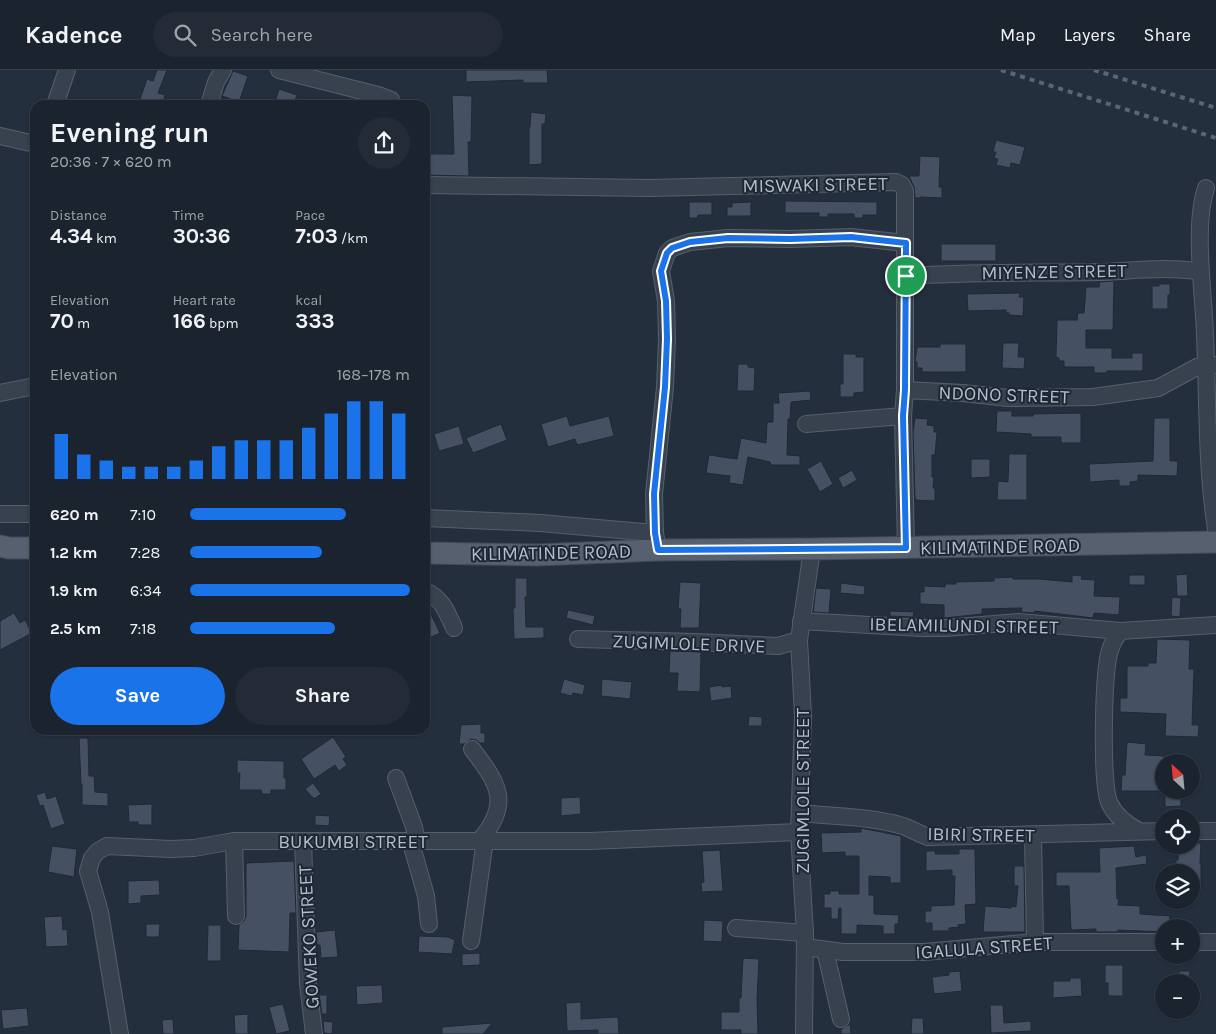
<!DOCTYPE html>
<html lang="en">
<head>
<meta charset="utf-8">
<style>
	body { margin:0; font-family:Karla,sans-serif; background:#242b36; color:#f1f3f6; height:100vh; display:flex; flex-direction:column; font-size:19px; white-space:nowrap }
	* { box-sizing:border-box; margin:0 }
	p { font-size:16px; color:#a0a4aa }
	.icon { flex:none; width:28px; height:28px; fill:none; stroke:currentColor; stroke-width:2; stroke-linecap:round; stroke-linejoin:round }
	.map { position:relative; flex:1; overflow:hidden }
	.side { position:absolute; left:30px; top:30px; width:400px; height:635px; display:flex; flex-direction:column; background:#1b232e; border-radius:15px; box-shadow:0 1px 4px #0004,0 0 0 1px #39404a }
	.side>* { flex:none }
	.needle { width:32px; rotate:334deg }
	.controls { position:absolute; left:1155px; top:684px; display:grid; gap:10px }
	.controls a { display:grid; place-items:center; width:45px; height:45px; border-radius:50%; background:#1b232e; box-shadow:0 1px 4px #0004,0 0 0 1px #39404a; font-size:25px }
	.pin { position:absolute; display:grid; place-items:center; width:42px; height:42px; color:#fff; margin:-21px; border:2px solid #fff; border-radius:50%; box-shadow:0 1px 5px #0007 }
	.round { display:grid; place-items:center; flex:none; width:52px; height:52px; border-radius:26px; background:#242b36 }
	.summary { display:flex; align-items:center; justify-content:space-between; height:85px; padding:0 20px }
	h1 { font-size:28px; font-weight:700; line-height:38px }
	.metrics { display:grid; grid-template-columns:repeat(3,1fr); gap:8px; height:85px; padding:5px 20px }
	.metrics div { display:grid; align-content:center }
	.metrics b { font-size:21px; font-weight:700 }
	.metrics small { font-size:14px; font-weight:400 }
	.metrics p { font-size:14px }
	.chart { height:140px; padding:10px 20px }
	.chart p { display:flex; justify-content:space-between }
	.chart svg { width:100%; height:90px; margin-top:5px; stroke:#1a73e8; stroke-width:6 }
	.button { display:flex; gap:10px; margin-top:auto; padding:10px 20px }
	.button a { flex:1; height:58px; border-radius:30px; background:#1a73e8; color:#fff; font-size:20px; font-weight:700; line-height:58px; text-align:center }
	.button a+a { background:#242b36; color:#f1f3f6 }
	ul { padding:0 20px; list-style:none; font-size:16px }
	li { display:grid; grid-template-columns:80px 60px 1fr; align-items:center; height:38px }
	li i { height:12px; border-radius:6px; background:#1a73e8 }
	header { display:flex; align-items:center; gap:30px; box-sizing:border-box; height:70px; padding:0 25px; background:#1b232e; border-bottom:1px solid #39404a }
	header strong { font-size:24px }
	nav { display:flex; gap:28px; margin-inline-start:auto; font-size:18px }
	.search { width:350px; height:45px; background:#242b36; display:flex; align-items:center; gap:12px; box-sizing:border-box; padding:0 18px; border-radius:28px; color:#a0a4aa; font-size:19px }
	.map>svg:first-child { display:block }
</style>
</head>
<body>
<header>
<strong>Kadence</strong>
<div class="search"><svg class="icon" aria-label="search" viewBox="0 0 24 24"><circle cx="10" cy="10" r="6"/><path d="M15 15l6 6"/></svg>Search here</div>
<nav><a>Map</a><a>Layers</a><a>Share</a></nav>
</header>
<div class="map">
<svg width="1216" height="964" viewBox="0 0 1216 964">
	<rect width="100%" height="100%" fill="#242f3e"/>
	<g fill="#455162" stroke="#1f2835">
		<path d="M157 0H167L158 23 165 25 162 35H138L147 9 153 11Z"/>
		<path d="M466 0H547L548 13H523V10L466 12Z"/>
		<path d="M233 1 248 6 239 32 222 26Z"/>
		<path d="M279 19 297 25 293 35H274Z"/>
		<path d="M452 25 472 26 471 72H468L469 106 425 105V84H454Z"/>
		<path d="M531 42 546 44 545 54H542V94L529 95V57H530Z"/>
		<path d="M996 70 1025 77 1020 95 1011 93 1010 98 996 95 998 89 994 88 996 82H993Z"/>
		<path d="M920 86 940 87 939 117H942V128L920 127V128H915L914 117 909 106H919Z"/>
		<path d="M785 131 877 132V145H863V148H854V144H828V147H819V143H785Z"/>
		<path d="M689 132H712V145H698L697 148H689Z"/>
		<path d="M751 132V146H727V137H732V133Z"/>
		<rect x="941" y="174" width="55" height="17"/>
		<path d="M1114 211 1113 260H1086V278H1112V288H1132V283H1143V301H1107V303H1094V297H1064V291H1059V288L1056 287 1057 250H1077L1078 243H1084L1086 217H1099L1100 212Z"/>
		<path d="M1159 214H1170V225H1168V239H1152V216H1159Z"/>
		<path d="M1020 223 1019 227H1024L1023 246 1009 245V243H1006V240L968 241 967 224Z"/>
		<path d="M1003 273H1019L1018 287H1025L1024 299 1002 298Z"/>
		<path d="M940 274H966V302H922V298H917V292H915L917 277H940Z"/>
		<path d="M843 284H856V287H864V322L854 323V327H840V314H843Z"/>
		<path d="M738 294H748V297L755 298 754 321H737Z"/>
		<path d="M810 321 811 330 791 332 790 349H788L787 385 800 386V395H771L770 392 748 387 743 415 729 413 730 406 706 403 709 385 737 389 741 368 766 373 767 352H773V333H779L778 323Z"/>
		<path d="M997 341H1012V346H1033V344L1081 343V373H1061V367H1031V364L996 362Z"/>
		<path d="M567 346 570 356 609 346 614 366 577 375 575 369 548 377 541 354Z"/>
		<path d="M915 348 928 349 927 355 934 356V362H937L935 385H932V407H934L933 418H935V431L916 430 915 427 913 363Z"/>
		<path d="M1154 348H1170V391H1178L1177 406 1138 405V411L1130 412V416H1119V410L1090 412 1089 394 1153 391Z"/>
		<path d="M501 354 507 370 473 383 466 368Z"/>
		<path d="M459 356 464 374 439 381 434 364Z"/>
		<path d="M1009 384H1027V430H997L998 411 1008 412Z"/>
		<path d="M971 389H990V407L971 408Z"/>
		<path d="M821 391 833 414 820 422 807 399Z"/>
		<path d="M852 400 857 410 843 418 838 408Z"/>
		<path d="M1187 504 1188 526H1177L1176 505Z"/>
		<path d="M1072 505 1082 506 1081 509 1095 510 1094 526 1120 527 1119 545 1094 543 1093 548 1035 541 1034 543 1021 542 1022 538 982 539V544L944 548V535L920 534V522H924V516L945 517V514H956V512L994 511V508L1013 507V509H1039L1072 512Z"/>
		<rect x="1129" y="505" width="16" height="10"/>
		<path d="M515 508H527V527H525L526 557H544V568L514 569 513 538H515Z"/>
		<path d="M680 512 701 513 699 558H680L681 539H678Z"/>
		<path d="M841 513 865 516 864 525 840 523Z"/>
		<path d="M816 518 831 519 829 543 813 542Z"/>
		<path d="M1172 527 1181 528 1180 547 1171 546Z"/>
		<path d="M425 532 440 563 425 570Z"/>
		<path d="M568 540 595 546 593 555 566 548Z"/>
		<path d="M890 541 914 542 913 547 890 546Z"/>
		<path d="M14 543 20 553 25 550 32 563 0 580V551Z"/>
		<path d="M1157 569 1190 570 1189 599H1194L1192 655H1199L1198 667 1165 666 1166 644 1120 642V628H1127V596H1148V593H1156Z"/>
		<path d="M670 581 701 582 700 622 677 621 678 603H669Z"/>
		<path d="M564 609 585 615 583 625 573 623 572 626 560 623Z"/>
		<path d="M602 609 632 612 630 629 601 626Z"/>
		<path d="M722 615V617L731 616 732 628 711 631 709 617Z"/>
		<path d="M749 646 762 647V656H748Z"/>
		<path d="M481 654V663H485V673H480L476 670 471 669 464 674H459L461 655Z"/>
		<path d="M333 667 346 687 343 689 347 695 339 701 335 695 314 709 301 689Z"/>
		<path d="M79 668H88L89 706H94L95 722 108 723V736L82 735V714H81Z"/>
		<path d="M1127 672 1146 674 1145 685 1164 686V721H1121L1122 705H1125Z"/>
		<path d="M237 690 284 691V708H286V720H271V724H262L261 720H239L240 703H237Z"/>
		<path d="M313 713 321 724 314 729 305 719Z"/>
		<path d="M1165 720H1181V736L1165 737Z"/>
		<path d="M45 722 47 729 56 726 65 754 51 759 43 735 40 736 36 725Z"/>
		<path d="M580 727 581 744 561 746V728Z"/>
		<path d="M152 734V755H138V752H129L128 735Z"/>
		<path d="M315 745 330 746 329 756 315 755Z"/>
		<path d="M861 758 901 766V813H890V807L869 806V825H874V844L899 845 898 854H895V864H883V856L857 855V864H841V838H839L838 849H831V838H824V824H830V821H839V824H859V786H845V782L822 783 821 763 861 762Z"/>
		<path d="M1191 773H1201L1200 794H1201V814H1191V802H1176V790H1178L1179 775H1191Z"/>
		<path d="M52 776 77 779 74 807 48 802Z"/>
		<path d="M1134 776 1136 787 1146 785 1147 794 1116 798 1117 829H1119L1118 835 1140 836V844L1170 846 1169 858H1164V862L1118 860V862H1096V859L1071 860 1069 816H1056V802H1100L1099 778Z"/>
		<path d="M959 779H975L976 834 965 835 966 854 958 855 959 857 949 858V861H932V853H925V841H931V836L954 835 955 806H952V800L926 801V781H936L935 784H959Z"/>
		<path d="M720 780 723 821 702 822 701 813 704 812 702 781Z"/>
		<path d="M294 791 296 843H290L289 882 238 880 239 855 244 851 246 846V793Z"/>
		<path d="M1014 796H1024L1025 862H983L985 836 1011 838V836L1016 837 1018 816H1014Z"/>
		<path d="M159 810 160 825 141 826V833L128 834V811Z"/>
		<path d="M62 846 63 860 67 859 68 876 46 877 44 847Z"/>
		<path d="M704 850 723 851 722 872 703 871Z"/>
		<path d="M146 854H160L159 867H146Z"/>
		<path d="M208 855H221V891H207Z"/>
		<path d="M335 860 338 887 321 888 320 875H317L316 862Z"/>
		<path d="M419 866 448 867 455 870 452 884 418 882Z"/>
		<path d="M480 883V895L462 896V884Z"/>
		<path d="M743 888 759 889 757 928 758 964H741V960H721V942H739V928H741Z"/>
		<path d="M1105 895H1123V926H1108V913H1105Z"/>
		<path d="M960 901 962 921 934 924 932 907 949 905V902Z"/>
		<path d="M1179 901H1190L1189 912H1179Z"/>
		<path d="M1070 908H1081L1082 926 1053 928V911H1070Z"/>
		<path d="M382 915 383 933 357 935 356 916Z"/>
		<path d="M319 925H327V944H322Z"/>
		<path d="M581 932V949L618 947 619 964H598V960L567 961 566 933Z"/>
		<path d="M283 934 290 961 276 964 269 937Z"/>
		<path d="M990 935H1003L1004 953 1031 951V961L991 963Z"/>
		<path d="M27 938 29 956 3 959 1 940Z"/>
		<path d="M248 944V964H235L234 945Z"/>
		<path d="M912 948H923L924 964H911Z"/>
		<path d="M173 949 174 964H163L162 950Z"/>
		<path d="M323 951 333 952 332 964 324 963Z"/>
		<path d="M492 953 483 964H442V957Z"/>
		<path d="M850 954 851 964H841V959Z"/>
	</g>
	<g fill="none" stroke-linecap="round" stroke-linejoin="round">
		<g stroke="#565f6c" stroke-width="18">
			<g id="minor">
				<path d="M279 0 378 25 391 30 392 35"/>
				<path d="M55 35 67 0"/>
				<path d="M209 35 216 12 223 0"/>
				<path d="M0 66 35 74"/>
				<path d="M425 115 650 118 896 112 902 115 905 121V320L903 346 906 478"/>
				<path d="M1206 118C1193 158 1204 223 1205 266 1208 330 1206 394 1216 459"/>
				<path d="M906 206C970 202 1034 203 1098 202 1132 201 1167 196 1201 202"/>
				<path d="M905 320 963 323 1008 328 1093 327 1158 318 1197 297 1216 295"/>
				<path d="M0 323 35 316"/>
				<path d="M806 354 903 346"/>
				<path d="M0 444H35"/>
				<path d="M425 448 540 453 655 463"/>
				<path d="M658 480 655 463 654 424 665 317 667 269 666 231 661 201 667 183 672 178 690 172 728 168 790 169 851 167 905 173"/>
				<path d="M425 521C442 528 447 542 454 558"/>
				<path d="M801 551 922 558H946L1019 552 1120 561 1216 555"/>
				<path d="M1120 561C1116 567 1112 573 1110 580 1103 602 1101 713 1109 732 1115 746 1126 754 1139 761"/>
				<path d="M578 569 695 572 778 576 799 570"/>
				<path d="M472 679C498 713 512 733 480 770"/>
				<path d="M396 708 414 757 417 772"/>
				<path d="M801 743C834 747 870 746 903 756 911 759 920 764 928 767L1164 761"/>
				<path d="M1191 761H1216"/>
				<path d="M1033 766 1035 872"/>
				<path d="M234 771 236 846"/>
				<path d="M303 771 308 914 314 964"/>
				<path d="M413 772V780L426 826 429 854"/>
				<path d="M736 858 805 863"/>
				<path d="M471 871 485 770"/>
				<path d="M1191 872H1216"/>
				<path d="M805 877 843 882H924L1035 872H1164"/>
				<path d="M825 880 841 949"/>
				<path d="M120 964 100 842 88 801 92 788 98 781 107 776 171 779 194 778 234 771H590L799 762"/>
				<path d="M804 964 805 863 799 762 803 646 799 570 812 479"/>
			</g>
		</g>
		<g stroke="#414a57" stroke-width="23">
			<g id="major">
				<path d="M0 476 9 478H35"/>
				<path d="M425 483 537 485 658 480 812 479 1216 472"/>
			</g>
		</g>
		<use href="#minor" stroke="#38414e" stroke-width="16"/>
		<use href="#major" stroke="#56606e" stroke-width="21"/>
		<g stroke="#5a6575" stroke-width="4" stroke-dasharray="5 5" stroke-linecap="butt">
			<path d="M1001 0 1216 68"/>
			<path d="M1094 0 1216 38"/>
		</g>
	</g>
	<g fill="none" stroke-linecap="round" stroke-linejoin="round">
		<g stroke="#fff" stroke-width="10">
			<path id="route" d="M851 167 906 173 905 320 903 346 906 478 658 480 655 463 654 424 665 317 667 269 666 231 661 201 667 183 672 178 690 172 728 168 790 169Z"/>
		</g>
		<use href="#route" stroke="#1a73e8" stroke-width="6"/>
	</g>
	<g text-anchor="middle" stroke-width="4" stroke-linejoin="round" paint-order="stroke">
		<g font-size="19" fill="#b4bcc9" stroke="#1d2633">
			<text transform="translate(815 114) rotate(-1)" y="7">MISWAKI STREET</text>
			<text transform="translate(1054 201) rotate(-1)" y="7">MIYENZE STREET</text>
			<text transform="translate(1004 324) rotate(2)" y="7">NDONO STREET</text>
			<text transform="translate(1000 476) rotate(-1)" y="7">KILIMATINDE ROAD</text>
			<text transform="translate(551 482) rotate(-1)" y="7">KILIMATINDE ROAD</text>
			<text transform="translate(964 555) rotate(1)" y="7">IBELAMILUNDI STREET</text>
			<text transform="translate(689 573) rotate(2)" y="7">ZUGIMLOLE DRIVE</text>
			<text transform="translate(802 721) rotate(-90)" y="7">ZUGIMLOLE STREET</text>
			<text transform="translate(981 764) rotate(1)" y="7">IBIRI STREET</text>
			<text x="353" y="778">BUKUMBI STREET</text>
			<text transform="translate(308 867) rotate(-93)" y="7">GOWEKO STREET</text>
			<text transform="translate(984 877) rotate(-4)" y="7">IGALULA STREET</text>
		</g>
	</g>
</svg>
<div class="controls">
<a><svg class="needle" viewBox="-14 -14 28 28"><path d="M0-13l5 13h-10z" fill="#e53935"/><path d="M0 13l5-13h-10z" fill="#a0a4aa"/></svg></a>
<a><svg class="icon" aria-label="locate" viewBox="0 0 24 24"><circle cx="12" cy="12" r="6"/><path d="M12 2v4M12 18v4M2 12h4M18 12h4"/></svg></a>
<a><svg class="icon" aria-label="layers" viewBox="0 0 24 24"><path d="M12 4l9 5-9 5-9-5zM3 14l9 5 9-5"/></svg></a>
<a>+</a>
<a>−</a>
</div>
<div class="pin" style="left:906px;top:206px;background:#1e9e55"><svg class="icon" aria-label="arrive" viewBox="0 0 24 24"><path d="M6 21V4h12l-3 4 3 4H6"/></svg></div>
<section class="side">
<div class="summary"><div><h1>Evening run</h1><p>20:36 · 7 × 620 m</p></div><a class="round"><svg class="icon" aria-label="share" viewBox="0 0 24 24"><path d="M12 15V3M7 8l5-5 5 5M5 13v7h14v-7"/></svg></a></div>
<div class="metrics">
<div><p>Distance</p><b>4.34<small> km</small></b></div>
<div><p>Time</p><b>30:36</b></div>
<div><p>Pace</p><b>7:03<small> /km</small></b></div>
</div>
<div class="metrics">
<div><p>Elevation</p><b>70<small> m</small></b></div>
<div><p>Heart rate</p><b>166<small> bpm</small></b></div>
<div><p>kcal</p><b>333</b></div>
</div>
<div class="chart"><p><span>Elevation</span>168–178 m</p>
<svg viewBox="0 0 160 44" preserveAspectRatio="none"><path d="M5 44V22M15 44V32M25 44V35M35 44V38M45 44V38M55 44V38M65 44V35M75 44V28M85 44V25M95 44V25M105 44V25M115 44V19M125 44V12M135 44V6M145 44V6M155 44V12"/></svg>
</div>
<ul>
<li><b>620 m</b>7:10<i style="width:71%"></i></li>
<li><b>1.2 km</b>7:28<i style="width:60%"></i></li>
<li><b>1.9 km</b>6:34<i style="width:100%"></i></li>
<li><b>2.5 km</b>7:18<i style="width:66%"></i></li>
</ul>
<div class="button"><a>Save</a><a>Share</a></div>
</section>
</div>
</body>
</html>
